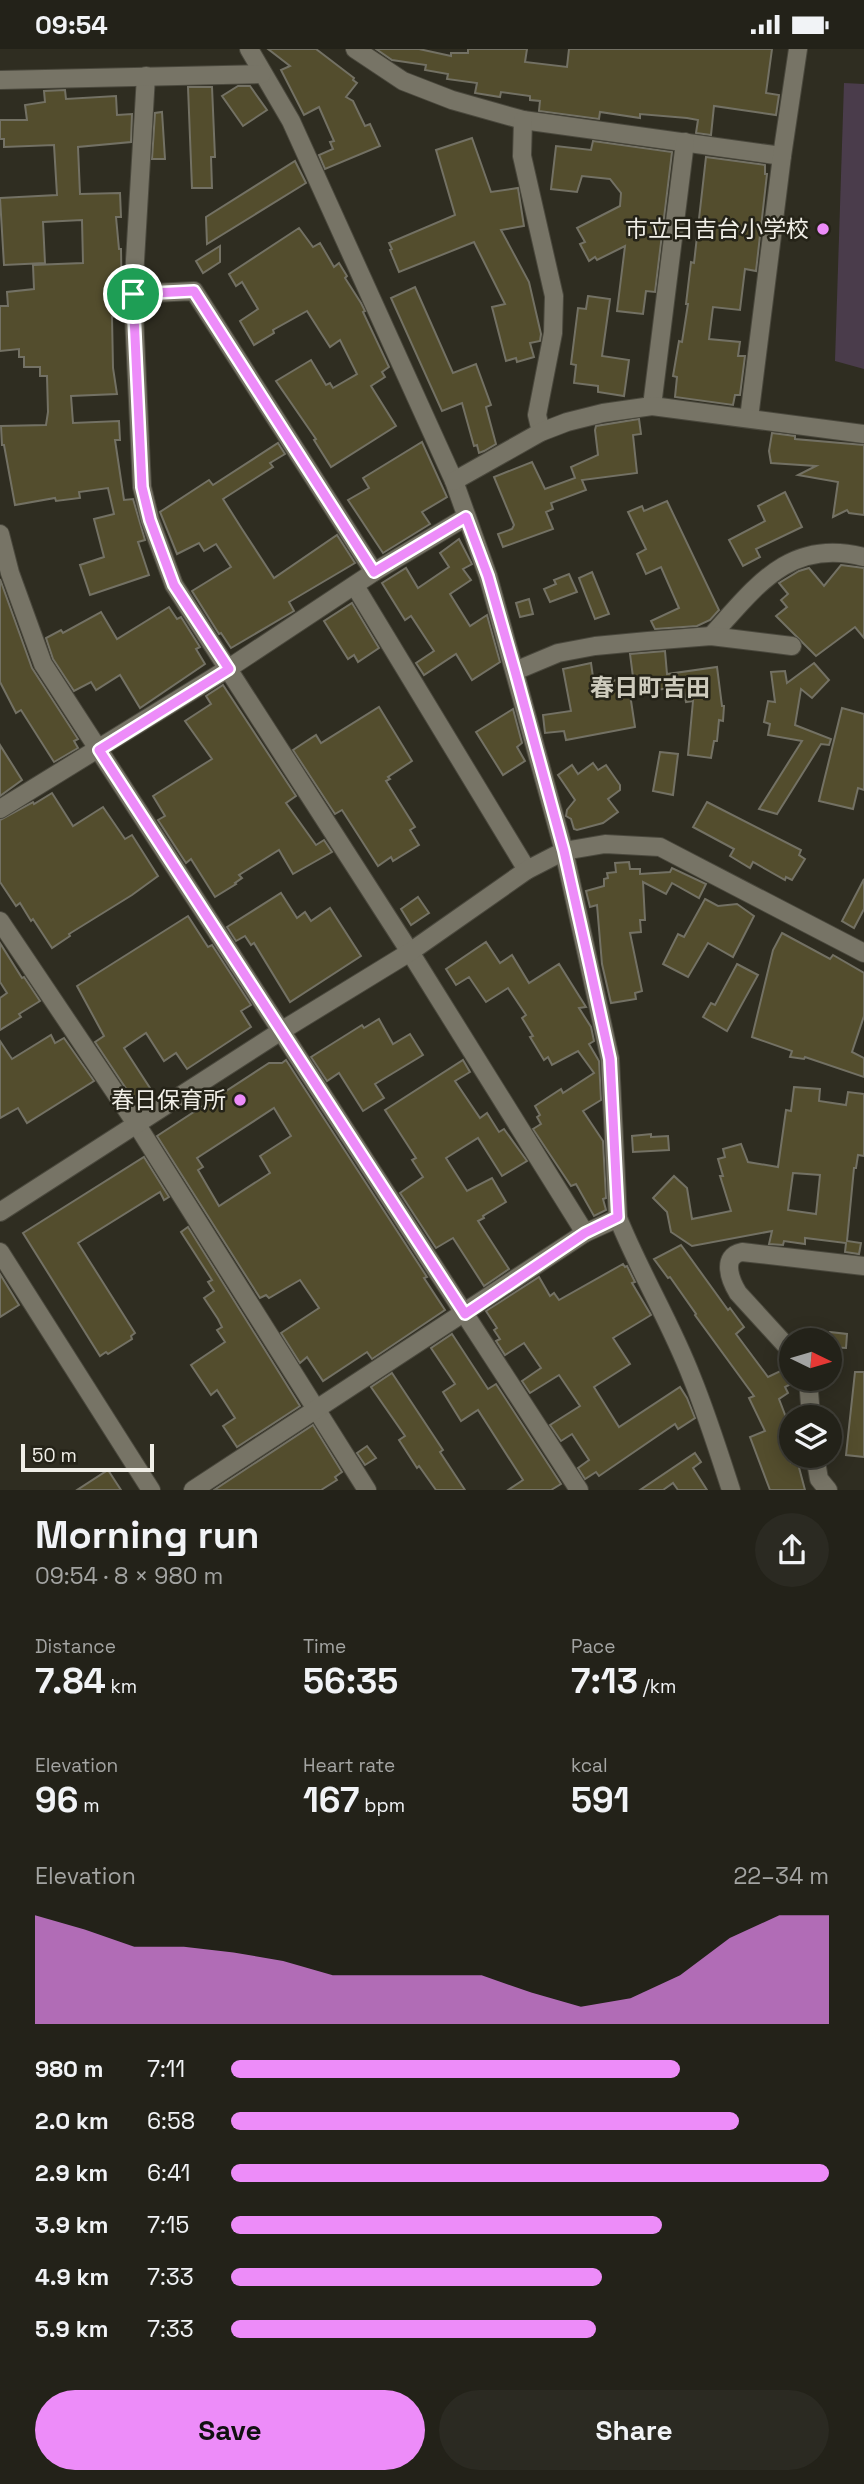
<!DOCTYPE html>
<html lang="en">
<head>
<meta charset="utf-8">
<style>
	body { margin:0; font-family:"Space Grotesk","Noto Sans JP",sans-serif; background:#2b2a22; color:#f1f3f6; height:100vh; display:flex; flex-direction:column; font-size:26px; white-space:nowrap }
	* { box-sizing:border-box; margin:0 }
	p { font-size:23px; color:#a3a4a2 }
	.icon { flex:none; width:38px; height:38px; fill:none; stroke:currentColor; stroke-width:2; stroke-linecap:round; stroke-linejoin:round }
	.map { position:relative; height:1441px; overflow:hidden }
	.panel { display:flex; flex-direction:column; background:#232219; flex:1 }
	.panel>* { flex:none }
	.needle { width:46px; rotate:95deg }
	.buttons { position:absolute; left:779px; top:1279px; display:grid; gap:14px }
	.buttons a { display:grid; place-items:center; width:63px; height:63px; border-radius:50%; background:#232219; box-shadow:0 4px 18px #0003,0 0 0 2px #403f38; font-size:35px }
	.scale { position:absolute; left:21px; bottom:18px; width:133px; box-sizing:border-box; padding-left:7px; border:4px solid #f0eee7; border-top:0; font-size:19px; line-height:24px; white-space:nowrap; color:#f0eee7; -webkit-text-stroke:5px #252318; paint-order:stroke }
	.pin { position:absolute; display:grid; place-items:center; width:60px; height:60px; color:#fff; margin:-30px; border:4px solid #fff; border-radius:50%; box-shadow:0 2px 7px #0007 }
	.round { display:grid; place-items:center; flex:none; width:74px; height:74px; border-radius:37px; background:#2b2a22 }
	.headline { display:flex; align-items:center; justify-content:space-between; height:119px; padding:0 35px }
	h1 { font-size:38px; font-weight:700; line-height:52px }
	.figures { display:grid; grid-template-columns:repeat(3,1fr); gap:10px; height:119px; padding:7px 35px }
	.figures div { display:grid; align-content:center }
	.figures b { font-size:35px; font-weight:700 }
	.figures small { font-size:19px; font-weight:400 }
	.figures p { font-size:19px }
	.chart { height:196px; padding:14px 35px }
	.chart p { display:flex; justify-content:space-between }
	.chart svg { width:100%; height:126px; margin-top:7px; fill:#ed8cf9; opacity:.7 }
	.cta { display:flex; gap:14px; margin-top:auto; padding:14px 35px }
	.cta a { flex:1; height:80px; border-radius:42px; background:#ed8cf9; color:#111; font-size:28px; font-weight:700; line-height:80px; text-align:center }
	.cta a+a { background:#2b2a22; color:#f1f3f6 }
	ul { padding:0 35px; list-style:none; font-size:23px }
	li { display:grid; grid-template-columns:112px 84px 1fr; align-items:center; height:52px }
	li i { height:18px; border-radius:9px; background:#ed8cf9 }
	.status { display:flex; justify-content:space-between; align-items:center; height:49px; padding:0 35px; background:#232219; direction:ltr }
	.status svg { height:19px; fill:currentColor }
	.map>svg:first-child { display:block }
</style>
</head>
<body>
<div class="status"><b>09:54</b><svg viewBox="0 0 49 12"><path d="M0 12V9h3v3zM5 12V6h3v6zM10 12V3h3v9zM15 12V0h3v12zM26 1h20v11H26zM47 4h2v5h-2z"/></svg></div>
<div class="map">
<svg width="864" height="1441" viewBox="0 0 864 1441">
	<rect width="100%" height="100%" fill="#2f2d21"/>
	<path fill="#4a3c4b" d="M844 34 864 35V320L835 312Z"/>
	<g fill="#534d2d" stroke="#737164" stroke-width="2" fill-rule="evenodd">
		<path d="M268 0H316L354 29 353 31 357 34 346 48 353 52 365 77 370 75 380 97 325 120 319 106 333 100 330 93 334 92 319 58 304 66 281 21 290 17Z"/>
		<path d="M376 0H419L451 7V4H468V0H527L525 13 567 18 569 0H772L766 44 779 46 776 66 714 57 711 86 696 84 698 71 687 69 640 65V69L600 63 599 70 539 62 540 52 530 51V47L501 43 500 48 475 44 477 34 447 30 448 25 425 21 426 16 392 11Z"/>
		<path d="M238 37H250L267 61 243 77 222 47Z"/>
		<path d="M188 38H212L215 108H211L212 139H192Z"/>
		<path d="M65 41 66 50 116 47 117 66 132 65 131 93 78 98 80 145 120 144 121 168H116L119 200H121L122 261H118V267L112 268 113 319 117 345 71 347 73 374 119 372 120 391H115L124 451 133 450 145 491 138 493 149 526 90 546 80 516 104 508 94 470 114 465 108 439 79 443 80 449 56 452 55 449 15 456 4 396H2L1 377 46 376 48 363 47 327H40V318H24V308H19V300L0 302V257H8L7 243 34 240 33 216 83 214 82 171 43 173 45 214 4 216 0 149 57 146 54 96 4 98V90H0V71H27L25 56 45 53 44 42Z"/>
		<path d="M162 63 165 110H152L155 64Z"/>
		<path d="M472 89 491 143 518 139 524 177 501 181 529 233 541 285 540 292 530 294 534 308 517 313 516 309 506 312 492 258 505 255 474 193 399 223 390 201 392 200 389 194 455 166 436 101Z"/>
		<path d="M593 92 672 103 655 243 646 242 643 265 617 262 625 197 597 211 595 208 589 212 580 195 585 193 577 179 620 157 621 144 610 130 582 127 577 143 551 140 556 97 591 101Z"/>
		<path d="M706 108 765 116V125H767L756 222 745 220 740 261 713 258 709 290 740 293 738 307H745L740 346H735L733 356 675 348 677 328 673 327 679 292 682 293 688 255H686L691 213 694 214Z"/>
		<path d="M295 112 306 134 207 195 206 168Z"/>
		<path d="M299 179 313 198 320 194 334 218 339 214 347 227 345 229 361 254 365 262 363 263 389 318 382 323 385 328 371 337 396 377 331 418 314 391 316 390 276 332 311 311 326 336 330 334 333 339 357 325 340 291 330 298 307 262 273 281 274 284 254 296 240 272 258 260 242 233 236 237 229 225Z"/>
		<path d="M220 197V213L203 224 196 212Z"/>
		<path d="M415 238 453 324 476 315 491 356 486 358 496 395 484 402 479 404 477 396 474 397 462 354 442 362 391 249Z"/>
		<path d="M588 247 610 250 602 307 629 311 624 347 598 343V337L574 334 576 316 571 315 578 259 586 260Z"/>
		<path d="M639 370 641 385 633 386 637 424 582 431 586 441 551 454 553 460 546 463 553 480 503 498 498 485 512 480 514 476 494 428 532 413 545 440 575 429 571 418 598 406 595 381 596 377Z"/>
		<path d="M772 384 795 387V390L864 396V466L849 464 847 461 833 468 838 433 798 426 816 417 771 414 769 402Z"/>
		<path d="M422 393 447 448 422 463 430 475 383 504 348 451 369 439 363 429Z"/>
		<path d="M278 394 285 405 270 414 273 418 223 450 242 480 274 529 337 486 355 514 289 553 294 562 231 599 221 584 219 585 192 542 231 518 216 495 204 502 199 494 177 505 160 463 209 431 213 436Z"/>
		<path d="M785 443 802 478 756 500 760 508 743 517 729 491 765 472 758 457Z"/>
		<path d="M667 452 719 561 710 571 697 577 655 580 651 572 679 559 661 518 646 525 637 505 646 500 628 463 642 457 644 462Z"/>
		<path d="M459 490 472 515 463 520 471 531 450 545 470 577 487 566 500 613 472 631 456 605 424 626 416 614 434 602 411 567 405 571 382 534 406 519 418 539 449 518 440 504Z"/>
		<path d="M841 516 864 519V589L855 578 816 607 776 567 787 558 781 551 788 545 779 534 799 522 809 519 824 537Z"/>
		<path d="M592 523 609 565 595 570 579 529Z"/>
		<path d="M569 525 577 543 550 553 544 540 556 535 554 531Z"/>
		<path d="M0 530 32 619 78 690 74 692 78 699 54 713 21 661 16 664 0 633Z"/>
		<path d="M529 550 533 565 520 568 516 554Z"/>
		<path d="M352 554 379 599 358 613 354 606 348 610 324 572Z"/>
		<path d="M169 558 177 570 181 568 200 598 196 600 205 615 140 659 120 626 96 641 91 633 74 642 53 610 46 589 61 581 63 584 101 563 117 590Z"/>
		<path d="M665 602 667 625 717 618 722 657H724L723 672 719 671 717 692H714L711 709 688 706 693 652 686 653 683 637 630 645 635 678 566 691 564 682 545 684 543 666 571 662 563 620 591 614 594 635 633 628 630 605Z"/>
		<path d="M814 614 829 631 812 649 801 640 795 676 831 690 829 696 821 695 777 765 759 760 802 692 768 686 770 675 764 673 768 652 775 653 771 623 785 622 787 634Z"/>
		<path d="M223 636 296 747 286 754 316 796 324 791 332 803 293 825 279 801 239 826 242 829 235 834 236 835 215 848 191 810 186 814 158 771 165 767 153 747 212 710 185 672 211 655 206 647Z"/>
		<path d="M379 658 412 712 388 728 390 730 386 732 415 778 410 781 419 796 393 812 391 808 378 817 342 761 335 765 293 701 316 686 321 694Z"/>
		<path d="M842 659 864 665V741L858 739 853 760 819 752Z"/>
		<path d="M513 660 522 694 517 698 525 712 503 726 476 683Z"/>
		<path d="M0 696 22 731 0 747Z"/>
		<path d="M660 703 678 705 673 746 653 742Z"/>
		<path d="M593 714 598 721 606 716 620 736V741L608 750 618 763 603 774 577 781 574 780 571 770 566 767 567 761 575 751 558 726 572 716 578 725Z"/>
		<path d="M52 744 73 777 103 758 125 790 132 786 158 827 132 846 69 885 70 887 52 899 33 870 31 872 20 854 16 857 0 833V771L33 753 34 755Z"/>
		<path d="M707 753 801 801 799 806 805 810 792 831 786 828 785 831 753 813 750 819 730 807 734 800 693 778Z"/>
		<path d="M629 813 630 820H640V825L670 823 672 819 706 835 699 849 672 834 666 845 643 833 645 871H640L641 883 630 884 642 942 635 944 636 950 611 954 602 915 597 856 590 858 586 842 604 837V830L608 829 607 824 616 823 615 814Z"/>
		<path d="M864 830V860L854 879 842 872Z"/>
		<path d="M281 844 297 869 305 863 311 872 330 859 361 907 290 953 254 894 251 896 245 887 236 892 227 878Z"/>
		<path d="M418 848 429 864 411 876 401 860Z"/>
		<path d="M705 850 718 857 737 855 754 867 733 908 708 894 688 928 663 915 678 885 684 888Z"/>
		<path d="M188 867 208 898 212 896 251 956 241 962 251 978 187 1020 176 1004 164 1012 146 984 124 999 150 1039 133 1050 95 993 104 987 77 937Z"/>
		<path d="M782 884 830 910 833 906 864 924V967L852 1003 864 1009V1028L805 1008 804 1010 790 1008 792 1002 752 988 773 901Z"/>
		<path d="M486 893 500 914 512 906 529 934 559 915 586 958 579 959 591 978 594 992 589 995 599 1012 601 1051 583 1062 603 1092 606 1149 603 1150 606 1161 594 1167 576 1135 571 1137 533 1080 541 1075 537 1068 540 1066 535 1057 561 1040 563 1044 594 1024 578 1002 552 1016 548 1008 544 1011 530 988 533 987 522 969 526 966 508 939 486 953 469 928 456 936 446 920Z"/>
		<path d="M0 894 22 929 24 928 40 952 19 965 21 968 0 981V949L7 944 0 933Z"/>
		<path d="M737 915 758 926 727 982 703 968 711 954 715 956Z"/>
		<path d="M379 970 393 995 410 985 423 1006 375 1035 384 1049 363 1062 339 1024 327 1032 311 1008 362 976 364 979Z"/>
		<path d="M51 986 55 994 64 989 94 1032 27 1074 18 1059 0 1069V992L12 1010Z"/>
		<path d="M286 1011 427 1228 424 1229 445 1261 372 1310 367 1303 323 1332 307 1308 300 1314 281 1284 319 1259 300 1231 269 1249 266 1246 260 1249 157 1087 269 1014H282ZM274 1059 291 1087 260 1107 270 1124 219 1157 198 1121 203 1118 197 1109Z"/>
		<path d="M463 1011 470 1023 455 1032 480 1069 487 1064 499 1083 504 1080 527 1112 502 1127 478 1089 446 1109 467 1142 492 1129 506 1153 483 1167 484 1169 478 1172 509 1220 484 1237 453 1189 436 1199 400 1144 423 1128 412 1111 416 1109 385 1061Z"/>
		<path d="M794 1038 820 1040 819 1052 846 1056 848 1043 864 1045V1107L858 1106 856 1119H854L847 1192 861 1194 859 1205 845 1203 846 1194 805 1189V1195L784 1192 783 1196 769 1195 772 1182 692 1197 671 1183 667 1163 653 1149 674 1127 687 1139 692 1170 731 1162 720 1127H723L718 1110 725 1108 723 1100 741 1095 748 1113 778 1118 786 1061 791 1062ZM793 1124 820 1126 816 1165 788 1161Z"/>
		<path d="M651 1085V1088L668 1087 669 1101 633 1103 632 1087Z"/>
		<path d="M144 1108 169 1148 164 1151 160 1143 78 1194 135 1284 131 1287 132 1290 108 1305 106 1303 100 1307 23 1184Z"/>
		<path d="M188 1178 300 1357 237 1398 223 1377 235 1369 217 1341 211 1346 191 1316 225 1293 217 1281 222 1278 218 1270 204 1249 214 1242 208 1233 212 1231 181 1183Z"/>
		<path d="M681 1196 728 1261 730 1259 744 1278 736 1285 768 1328 791 1317V1335L785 1338 788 1344 779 1350 787 1371 784 1372 791 1391V1413L797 1411 805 1441H770L750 1388 765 1382 749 1349 754 1347 695 1266 696 1265 670 1228 668 1229 654 1210Z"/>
		<path d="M623 1215 625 1218 627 1217 635 1233 632 1234 651 1266 613 1289 630 1315 594 1338 619 1378 680 1338 687 1349 695 1369 678 1380 675 1375 599 1427 596 1423 585 1430 578 1419 589 1411 572 1385 561 1392 550 1376 580 1357 559 1326 530 1344 522 1332 541 1319 524 1294 505 1306 496 1292 500 1290 494 1281 497 1279 486 1262 539 1228 550 1247 554 1244 559 1251Z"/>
		<path d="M0 1225 19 1256 0 1268Z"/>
		<path d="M830 1283 847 1285 846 1299 830 1298Z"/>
		<path d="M452 1285 488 1340 496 1335 561 1435 551 1441H508L523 1431 478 1361 461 1372 443 1343 455 1335 431 1299Z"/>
		<path d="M855 1323H864V1408L846 1406Z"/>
		<path d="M392 1324 443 1401 440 1403 465 1441H436L419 1417 417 1419 399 1391 405 1387 371 1338Z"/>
		<path d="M313 1376 342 1423 335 1428 337 1431 321 1441H214Z"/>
		<path d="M367 1397 376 1409 365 1416 357 1404Z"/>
		<path d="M695 1404 701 1413 693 1419 707 1441H678L673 1434 663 1441H640Z"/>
		<path d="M108 1421 121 1441H77Z"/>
	</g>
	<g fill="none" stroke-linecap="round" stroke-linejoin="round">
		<g stroke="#4a483d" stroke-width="20">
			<g id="minor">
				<path d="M249 0 291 72 454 432 488 527 564 802 610 1010 618 1169"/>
				<path d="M355 0 403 32 452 51 523 71 782 107"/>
				<path d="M146 27 133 245 142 438 150 471 174 536 410 903 585 1184"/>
				<path d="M0 31 262 25"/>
				<path d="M523 71 522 107 554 247 553 284 537 366 541 383"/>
				<path d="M133 245 194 242 374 523"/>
				<path d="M652 357 685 93"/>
				<path d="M749 369 782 107 798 0"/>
				<path d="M454 432 541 383 567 373 603 364 652 357 864 385"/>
				<path d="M0 485 10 524 43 615 579 1441"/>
				<path d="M355 537 527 821"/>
				<path d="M711 587C755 539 789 488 864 508"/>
				<path d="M515 622 558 604 595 597 648 592 711 587 792 597"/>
				<path d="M0 760 229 619 374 523 466 468"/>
				<path d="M0 872 137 1076 367 1441"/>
				<path d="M0 1163 281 982 410 903 527 821 564 802 605 795 660 798 864 904"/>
				<path d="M0 1203 151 1441"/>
				<path d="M791 1302 738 1244C730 1231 721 1207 742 1203L864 1217"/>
				<path d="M808 1330 811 1368"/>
				<path d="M815 1407 819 1430 828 1441"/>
				<path d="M193 1441 585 1184 618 1169C640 1224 671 1274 692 1329 707 1366 719 1404 731 1441"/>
			</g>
		</g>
		<use href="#minor" stroke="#777466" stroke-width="18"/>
	</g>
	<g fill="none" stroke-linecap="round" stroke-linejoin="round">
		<g stroke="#fff" stroke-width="14">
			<path id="route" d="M194 242 374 523 466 468 488 527 515 622 564 802 590 918 610 1010 618 1168 585 1184 465 1265 99 701 229 620 174 536 150 471 142 438 133 245Z"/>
		</g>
		<use href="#route" stroke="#ed8cf9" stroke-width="9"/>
	</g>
	<g fill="#ed8cf9" stroke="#252318" stroke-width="2.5">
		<circle cx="823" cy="180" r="7"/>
		<circle cx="240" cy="1051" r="7"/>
	</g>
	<g text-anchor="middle" stroke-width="5" stroke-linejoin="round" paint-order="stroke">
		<g font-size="23" fill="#f0eee7" stroke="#252318" text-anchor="end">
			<text x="809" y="188">市立日吉台小学校</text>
			<text x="226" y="1059">春日保育所</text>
		</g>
		<g font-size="24" font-weight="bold" fill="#cecbbd" stroke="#252318">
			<text x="650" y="647">春日町吉田</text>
		</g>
	</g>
</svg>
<div class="buttons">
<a><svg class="needle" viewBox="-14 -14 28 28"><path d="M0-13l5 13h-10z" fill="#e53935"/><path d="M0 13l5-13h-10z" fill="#a3a4a2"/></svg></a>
<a><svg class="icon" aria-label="layers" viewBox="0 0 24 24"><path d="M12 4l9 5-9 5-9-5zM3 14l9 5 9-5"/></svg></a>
</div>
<div class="scale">50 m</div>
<div class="pin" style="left:133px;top:245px;background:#1e9e55"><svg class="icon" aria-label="arrive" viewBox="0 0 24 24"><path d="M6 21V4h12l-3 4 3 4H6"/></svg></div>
</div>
<section class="panel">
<div class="headline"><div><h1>Morning run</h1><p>09:54 · 8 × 980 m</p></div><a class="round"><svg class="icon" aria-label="share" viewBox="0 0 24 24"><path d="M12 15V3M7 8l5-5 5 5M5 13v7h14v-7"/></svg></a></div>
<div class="figures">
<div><p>Distance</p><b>7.84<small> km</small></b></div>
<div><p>Time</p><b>56:35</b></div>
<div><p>Pace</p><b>7:13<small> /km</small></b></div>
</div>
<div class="figures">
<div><p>Elevation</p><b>96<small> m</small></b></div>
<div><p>Heart rate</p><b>167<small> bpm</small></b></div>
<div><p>kcal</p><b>591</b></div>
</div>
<div class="chart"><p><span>Elevation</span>22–34 m</p>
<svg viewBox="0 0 160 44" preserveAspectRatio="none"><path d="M0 44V6L10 11L20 17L30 17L40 19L50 22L60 27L70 27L80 27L90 27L100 33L110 38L120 35L130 27L140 14L150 6L160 6V44z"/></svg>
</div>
<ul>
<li><b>980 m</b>7:11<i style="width:75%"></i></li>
<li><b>2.0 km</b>6:58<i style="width:85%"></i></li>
<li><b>2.9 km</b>6:41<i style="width:100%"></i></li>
<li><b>3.9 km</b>7:15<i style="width:72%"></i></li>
<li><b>4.9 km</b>7:33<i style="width:62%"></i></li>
<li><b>5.9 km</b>7:33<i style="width:61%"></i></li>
</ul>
<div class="cta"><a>Save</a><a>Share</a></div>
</section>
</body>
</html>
